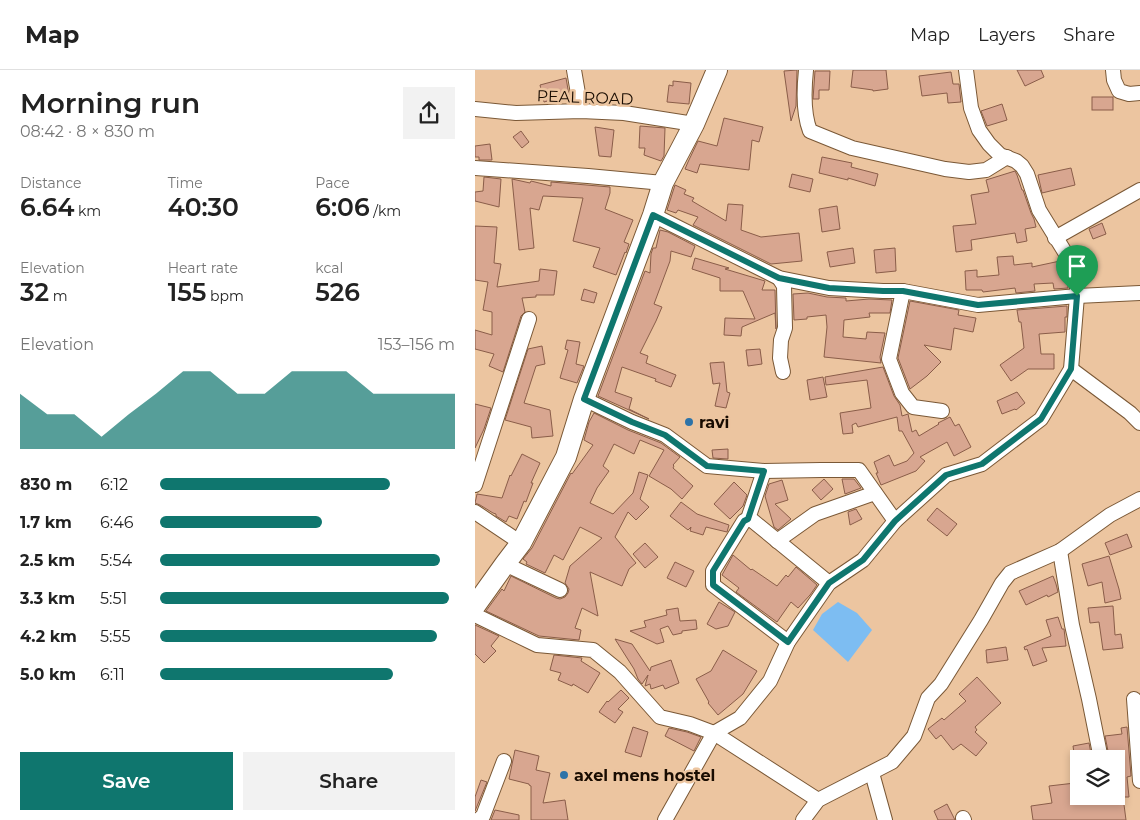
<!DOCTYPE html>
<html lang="en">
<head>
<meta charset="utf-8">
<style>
	body { margin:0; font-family:Montserrat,sans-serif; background:#f2f2f2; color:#222; height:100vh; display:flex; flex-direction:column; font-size:19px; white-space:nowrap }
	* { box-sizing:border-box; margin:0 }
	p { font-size:16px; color:#767676 }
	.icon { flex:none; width:28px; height:28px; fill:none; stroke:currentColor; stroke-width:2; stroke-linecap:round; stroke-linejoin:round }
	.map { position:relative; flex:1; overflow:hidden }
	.panel { display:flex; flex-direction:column; background:#fff; width:475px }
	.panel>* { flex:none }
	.tools { position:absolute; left:595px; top:680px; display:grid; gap:10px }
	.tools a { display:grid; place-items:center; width:55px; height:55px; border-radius:0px; background:#fff; box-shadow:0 2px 8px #0003; font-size:25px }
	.pin { position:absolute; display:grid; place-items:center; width:42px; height:42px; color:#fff; margin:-51px -21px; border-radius:50% 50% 50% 0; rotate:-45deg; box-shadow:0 0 5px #0007 }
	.pin .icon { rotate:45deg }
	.round { display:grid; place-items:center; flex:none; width:52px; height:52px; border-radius:0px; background:#f2f2f2 }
	.headline { display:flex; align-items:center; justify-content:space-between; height:85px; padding:0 20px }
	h1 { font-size:28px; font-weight:600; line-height:38px }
	.stats { display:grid; grid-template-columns:repeat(3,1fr); gap:8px; height:85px; padding:5px 20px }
	.stats div { display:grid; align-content:center }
	.stats b { font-size:25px; font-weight:600 }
	.stats small { font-size:14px; font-weight:400 }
	.stats p { font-size:14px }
	.chart { height:140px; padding:10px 20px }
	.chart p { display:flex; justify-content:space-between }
	.chart svg { width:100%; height:90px; margin-top:5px; fill:#0f766e; opacity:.7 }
	.action { display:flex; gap:10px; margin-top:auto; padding:10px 20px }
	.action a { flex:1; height:58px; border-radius:0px; background:#0f766e; color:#fff; font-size:20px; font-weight:600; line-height:58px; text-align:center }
	.action a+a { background:#f2f2f2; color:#222 }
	ul { padding:0 20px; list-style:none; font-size:16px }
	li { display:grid; grid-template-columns:80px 60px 1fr; align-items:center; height:38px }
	li i { height:12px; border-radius:6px; background:#0f766e }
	header { display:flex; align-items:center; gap:30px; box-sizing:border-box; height:70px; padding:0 25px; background:#fff; border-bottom:1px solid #e0e0e0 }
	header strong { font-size:24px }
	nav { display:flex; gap:28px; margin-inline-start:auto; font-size:18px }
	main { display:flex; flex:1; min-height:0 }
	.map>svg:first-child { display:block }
</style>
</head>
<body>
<header>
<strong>Map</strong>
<nav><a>Map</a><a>Layers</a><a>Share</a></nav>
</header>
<main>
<section class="panel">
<div class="headline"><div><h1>Morning run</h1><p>08:42 · 8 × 830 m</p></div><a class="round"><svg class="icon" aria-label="share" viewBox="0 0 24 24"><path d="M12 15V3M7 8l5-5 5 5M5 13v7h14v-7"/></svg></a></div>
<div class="stats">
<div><p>Distance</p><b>6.64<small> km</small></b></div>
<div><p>Time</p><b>40:30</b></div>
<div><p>Pace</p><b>6:06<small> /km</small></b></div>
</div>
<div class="stats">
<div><p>Elevation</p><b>32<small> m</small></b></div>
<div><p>Heart rate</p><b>155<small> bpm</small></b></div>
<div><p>kcal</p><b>526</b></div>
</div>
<div class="chart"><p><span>Elevation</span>153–156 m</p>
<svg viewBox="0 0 160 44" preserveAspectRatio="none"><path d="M0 44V17L10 27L20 27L30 38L40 27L50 17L60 6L70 6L80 17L90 17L100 6L110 6L120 6L130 17L140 17L150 17L160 17V44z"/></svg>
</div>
<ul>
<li><b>830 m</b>6:12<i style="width:78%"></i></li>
<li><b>1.7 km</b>6:46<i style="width:55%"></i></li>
<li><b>2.5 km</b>5:54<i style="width:95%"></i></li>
<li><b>3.3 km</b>5:51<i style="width:98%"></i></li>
<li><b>4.2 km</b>5:55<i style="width:94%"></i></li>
<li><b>5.0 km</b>6:11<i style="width:79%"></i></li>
</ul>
<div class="action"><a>Save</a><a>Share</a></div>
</section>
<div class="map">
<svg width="665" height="750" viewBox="0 0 665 750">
	<rect width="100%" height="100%" fill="#ecc5a0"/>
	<path fill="#7dbdf2" d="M363 532 382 543 397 560 373 592 338 560 347 544Z"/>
	<g fill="#d8a690" stroke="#8a5d49">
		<path d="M322 0 321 36 316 51 309 1Z"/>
		<path d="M378 0H411L413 19 398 21V20L376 17Z"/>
		<path d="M542 0H566L569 7 550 16Z"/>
		<path d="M340 1H355L354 20H344V29H338Z"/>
		<path d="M476 2 478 14H484L486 32 473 33 472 23 447 26 444 6Z"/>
		<path d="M91 8 94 25 69 32 65 15Z"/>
		<path d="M198 11 216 13 214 34 192 32 194 15 198 16Z"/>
		<rect x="617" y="27" width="21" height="13"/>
		<path d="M527 34 532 50 512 56 506 41Z"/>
		<path d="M249 48 288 57 284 72 277 70 274 100 225 94 222 103 210 99 213 92 223 71 242 76Z"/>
		<path d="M165 56 190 58 189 86 186 91 169 85 170 78H164Z"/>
		<path d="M120 57 139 60 136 87 124 86Z"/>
		<path d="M46 61 54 72 47 78 38 67Z"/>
		<path d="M15 74 17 90H4V87H0V76Z"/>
		<path d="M347 87 377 93 376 97 403 104 400 116 373 108V110L344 103Z"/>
		<path d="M596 98 600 115 567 123 563 105Z"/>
		<path d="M540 101 542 105 547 120H548L556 143 559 149 561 157 550 159 552 171 542 173 540 163 496 170 497 180 481 182 478 156 501 154 496 125 514 122 511 110Z"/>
		<path d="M317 104 338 109 335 122 314 117Z"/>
		<path d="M9 107 26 109 24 137 0 131V122L8 121Z"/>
		<path d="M37 109 55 113 56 111 76 116V112L135 117V123L130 139 158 150 149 172 154 174 151 183 150 182 141 205 118 197 125 178 98 171 108 128 68 126 64 140 55 138 59 178 44 180Z"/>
		<path d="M200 115 211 120 209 124 219 128 217 131 251 151 253 134 268 135 266 160 286 167 324 163 327 191 296 194 218 155 223 147 203 140 201 143 192 140Z"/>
		<path d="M362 136 365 159 347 162 344 139Z"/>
		<path d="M627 153 631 164 618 169 614 159Z"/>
		<path d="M0 156 22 157 19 193 26 194 22 217 64 211 65 199 82 201 79 225H61V227L47 228 50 242 46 246 28 302 14 296 19 284 0 279V260L17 265V242L8 240 13 212 0 210Z"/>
		<path d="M185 160 193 162 220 176 216 187 196 181 195 191 179 234 187 237 181 251 165 283 173 286 171 293 201 305 196 317 180 311 181 309 147 297 140 322 157 328 154 339 174 349 123 326 170 201 175 203 176 184 178 178H181Z"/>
		<path d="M378 178 380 193 355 197 352 182Z"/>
		<path d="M420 178 421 201 401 203 399 180Z"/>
		<path d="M538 186 539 195 557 193V197L585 191 588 196 593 213V218L579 219 578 213 559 214 560 221 541 223 540 218 508 222 507 220H491L490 201 502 200V207L524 205 522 187Z"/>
		<path d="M220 188 254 198 250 199 290 211 287 220H300L301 259 300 243 267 257 266 266 249 265 250 248 280 249 268 221H245V208L217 199Z"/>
		<path d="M109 219 122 223 119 233 106 230Z"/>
		<path d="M333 223 352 227 371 228V231L394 229 417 230 415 243H394L395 247 369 250 368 267 391 269 392 262 410 263 405 287 406 293 349 287 352 257 351 245 332 247V249L319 250 318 224Z"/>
		<path d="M435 231 484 240 483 245 501 248 498 262 479 258 476 280 449 275 466 292 452 306 435 319 423 288Z"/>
		<path d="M592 236V247H590V262L564 264 566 284H579V299H553L536 311 525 295 549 278 546 252H544L542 240Z"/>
		<path d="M92 270 105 272 101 294 109 296 102 313 85 308 93 280 90 279Z"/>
		<path d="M67 276 70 294 61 296 49 333 75 340 78 366 57 368 56 357 30 350 53 279Z"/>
		<path d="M285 279 287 294 273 296 271 280Z"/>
		<path d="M249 292 252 322 255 323 251 338 240 336 245 313 238 314 235 293Z"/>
		<path d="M408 297 419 326 425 335 427 346 433 344 437 362 441 360 444 366 464 354 463 353 475 347 480 356 484 354 496 377 479 386 472 372 445 387 450 391 441 401 406 415 401 403H403L399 392 414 385 419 396 432 391 439 383 427 361H424L422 347 383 357 381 353 377 355 378 363 368 364 365 343 396 338 392 310 351 315 350 307Z"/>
		<path d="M348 307 352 327 335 330 332 310Z"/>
		<path d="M542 322 550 333 541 340 540 339 527 344 522 331Z"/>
		<path d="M0 334 16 338 9 359 0 378Z"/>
		<path d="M119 343 153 360 186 373 205 387 198 395 199 396 198 398 218 416 207 429 196 419 174 406 189 380 165 370 159 384 139 374 128 396 134 401 122 418 115 433 138 444 158 423 164 402 173 405 165 429 174 437 161 450 153 442 140 467 161 493 154 499 147 516 115 502 123 546 107 538 100 558 106 560 104 570 64 566 11 541 27 519 29 521 36 506 81 528 85 529 90 527 93 523 94 519 90 513 95 496 127 468 105 457 88 490 79 485 70 503 51 494 52 492 48 489 57 478 96 403 97 404 118 375 109 370 114 352Z"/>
		<path d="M253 379V389L238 388 237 380Z"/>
		<path d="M47 384 65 393 56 413H58L51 432 49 431 42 449 34 446 31 452 21 446V444L18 443 5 435 0 433 2 424 27 428 35 405 36 406Z"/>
		<path d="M349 409 358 419 346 430 337 420Z"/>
		<path d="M367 409H379L386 418 370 424Z"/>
		<path d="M307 410 313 430 300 434 316 449 303 460 299 457 290 426 294 414Z"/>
		<path d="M259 412 272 425 268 436 255 449 239 434Z"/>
		<path d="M206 432 222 444 254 455 252 462 231 457 228 465 215 461 216 457 213 460 195 446Z"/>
		<path d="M462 438 482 454 472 466 452 450Z"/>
		<path d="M381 439 387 449 375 455 373 442Z"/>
		<path d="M652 464 657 477 635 485 630 473Z"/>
		<path d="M170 473 183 487 170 498 158 484Z"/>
		<path d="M258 485 276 500 277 499 302 516 311 505 313 507 321 497 342 515 335 525 323 538 316 532 302 552 261 522 264 518 247 505Z"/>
		<path d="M634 486 644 519 646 529 630 533 627 512 613 516 607 494Z"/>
		<path d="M200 492 219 501 211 517 192 508Z"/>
		<path d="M578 506 581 514 583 522 573 527 572 525 551 535 544 521Z"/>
		<path d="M244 532 260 542 253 556 241 559 232 554Z"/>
		<path d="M638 536 640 565 646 564 648 578 628 580 624 552 615 553 613 538Z"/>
		<path d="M203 538 205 551 221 550 222 559 207 561V563L198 565 193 556 185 559 189 572 182 574 155 561 171 557 169 551 192 545 191 540Z"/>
		<path d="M583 547 587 559H589L591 576 567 578 572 591 558 596 552 579 550 580 549 577 576 566 571 550Z"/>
		<path d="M0 555 24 566 16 576 21 581 9 593 0 584Z"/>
		<path d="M140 569 157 574 175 601 176 597 196 590 204 613 190 619 188 615 176 619 175 614 170 616 173 605 167 614 163 609 159 599Z"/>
		<path d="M531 577 533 590 512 593 511 580Z"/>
		<path d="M248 580 282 601 268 624 243 645 233 633 234 632 221 609 236 601Z"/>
		<path d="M79 585 107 588 106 591 125 603 113 623 98 614 97 616 83 610 86 603 75 600Z"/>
		<path d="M502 607 526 633 500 657 502 660 500 662 512 673 501 686 486 674 478 680 466 665 461 669 453 659 467 648 469 650 491 631 484 624Z"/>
		<path d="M146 620 154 628 143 639 148 642 140 653 124 642 132 631 133 632Z"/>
		<path d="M158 657 173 662 166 687 150 682Z"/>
		<path d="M652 657 656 706 652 707 654 727H648L651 750H558L556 736 577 733 574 716 600 713 602 726H641V685L634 686 630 666 647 664 646 658Z"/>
		<path d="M194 658 212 662 226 667 219 681 190 666Z"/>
		<path d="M614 673 617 689H600L598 676Z"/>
		<path d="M40 680 64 686 61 700 75 703 68 733 90 730 93 750H56V716L54 715V714L34 709Z"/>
		<path d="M6 710 12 712 0 741V727Z"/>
		<path d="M472 734 480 750H463L459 741Z"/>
		<path d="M20 740 44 745V750H16Z"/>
	</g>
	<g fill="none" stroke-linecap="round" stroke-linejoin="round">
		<g stroke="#7a5836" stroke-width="16">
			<g id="street">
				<path d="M99 0 106 41"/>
				<path d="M331 0C329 19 328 43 335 61L377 78 470 99 494 102 511 100 532 87"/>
				<path d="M638 0 639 10 644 21 654 24 665 23"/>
				<path d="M0 39 41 43 106 41 149 43 219 54"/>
				<path d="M0 98 113 106 188 113"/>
				<path d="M178 145 304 208 354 218 408 221H428L503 235 602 226 665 223"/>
				<path d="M580 168 665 120"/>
				<path d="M304 208 309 216 310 258 306 270 305 288 308 302"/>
				<path d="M428 221 414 289 427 323 438 337 467 341"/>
				<path d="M596 299 655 343 665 353"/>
				<path d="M109 329 157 352 190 365 232 396 289 401 346 400H384L420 451"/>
				<path d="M0 415 54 249"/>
				<path d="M0 442 46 473"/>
				<path d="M273 449 289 401"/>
				<path d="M302 471 340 444 400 423"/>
				<path d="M585 481 597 555 614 629 626 689"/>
				<path d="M30 494 85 520"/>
				<path d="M0 545 62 575 118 580 145 602 185 647 215 654 239 663 343 730"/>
				<path d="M313 572 238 515V501L269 451 273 449 278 451 354 513"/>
				<path d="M659 629 665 711"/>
				<path d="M397 703 410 750"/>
				<path d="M488 748 489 750"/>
				<path d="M3 750 8 746 29 691"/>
				<path d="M190 750 239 663 265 648 295 611 313 572 354 513 388 490 420 451 471 405 507 394 566 349 596 299 602 226V212L596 192 564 140 552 104 547 96 541 91 525 85 514 74 504 60 496 38 491 0"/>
				<path d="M328 750 343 730 417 692 439 666 453 628 466 614 506 550 527 513 535 503 585 481 635 445 665 429"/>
			</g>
		</g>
		<g stroke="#7a5836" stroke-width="22">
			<path id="secondary" d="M0 536 30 494 46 473 91 387 109 329 178 145 188 113 219 54 242 0"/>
		</g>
		<use href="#street" stroke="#fff" stroke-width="14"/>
		<use href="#secondary" stroke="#fff" stroke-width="20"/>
	</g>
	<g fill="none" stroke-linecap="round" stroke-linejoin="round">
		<g stroke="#fff" stroke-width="10">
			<path id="route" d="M178 145 304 208 354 218 408 221H428L503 235 602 226 596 299 566 349 507 394 471 405 420 451 388 490 354 513 313 572 238 515V501L269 451 273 449 289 401 232 396 190 365 157 352 109 329Z"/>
		</g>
		<use href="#route" stroke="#0f766e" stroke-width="6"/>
	</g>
	<g fill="#2d73a8" stroke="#ecc5a0" stroke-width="2">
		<circle cx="214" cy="352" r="5"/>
		<circle cx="89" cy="705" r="5"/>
	</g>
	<g text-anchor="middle" stroke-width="5" stroke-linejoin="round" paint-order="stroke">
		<g font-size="16" fill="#190c01" stroke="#ecc5a0">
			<text transform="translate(110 27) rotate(2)" y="6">PEAL ROAD</text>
		</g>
		<g font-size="16" font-weight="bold" fill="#190c01" stroke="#ecc5a0" text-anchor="start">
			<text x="224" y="358">ravi</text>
			<text x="99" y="711">axel mens hostel</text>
		</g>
	</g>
</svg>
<div class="tools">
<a><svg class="icon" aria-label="layers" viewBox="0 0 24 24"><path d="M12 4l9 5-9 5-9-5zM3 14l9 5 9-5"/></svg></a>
</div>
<div class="pin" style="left:602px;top:226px;background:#1e9e55"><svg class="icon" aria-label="arrive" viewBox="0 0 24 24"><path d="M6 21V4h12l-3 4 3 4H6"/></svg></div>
</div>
</main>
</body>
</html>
